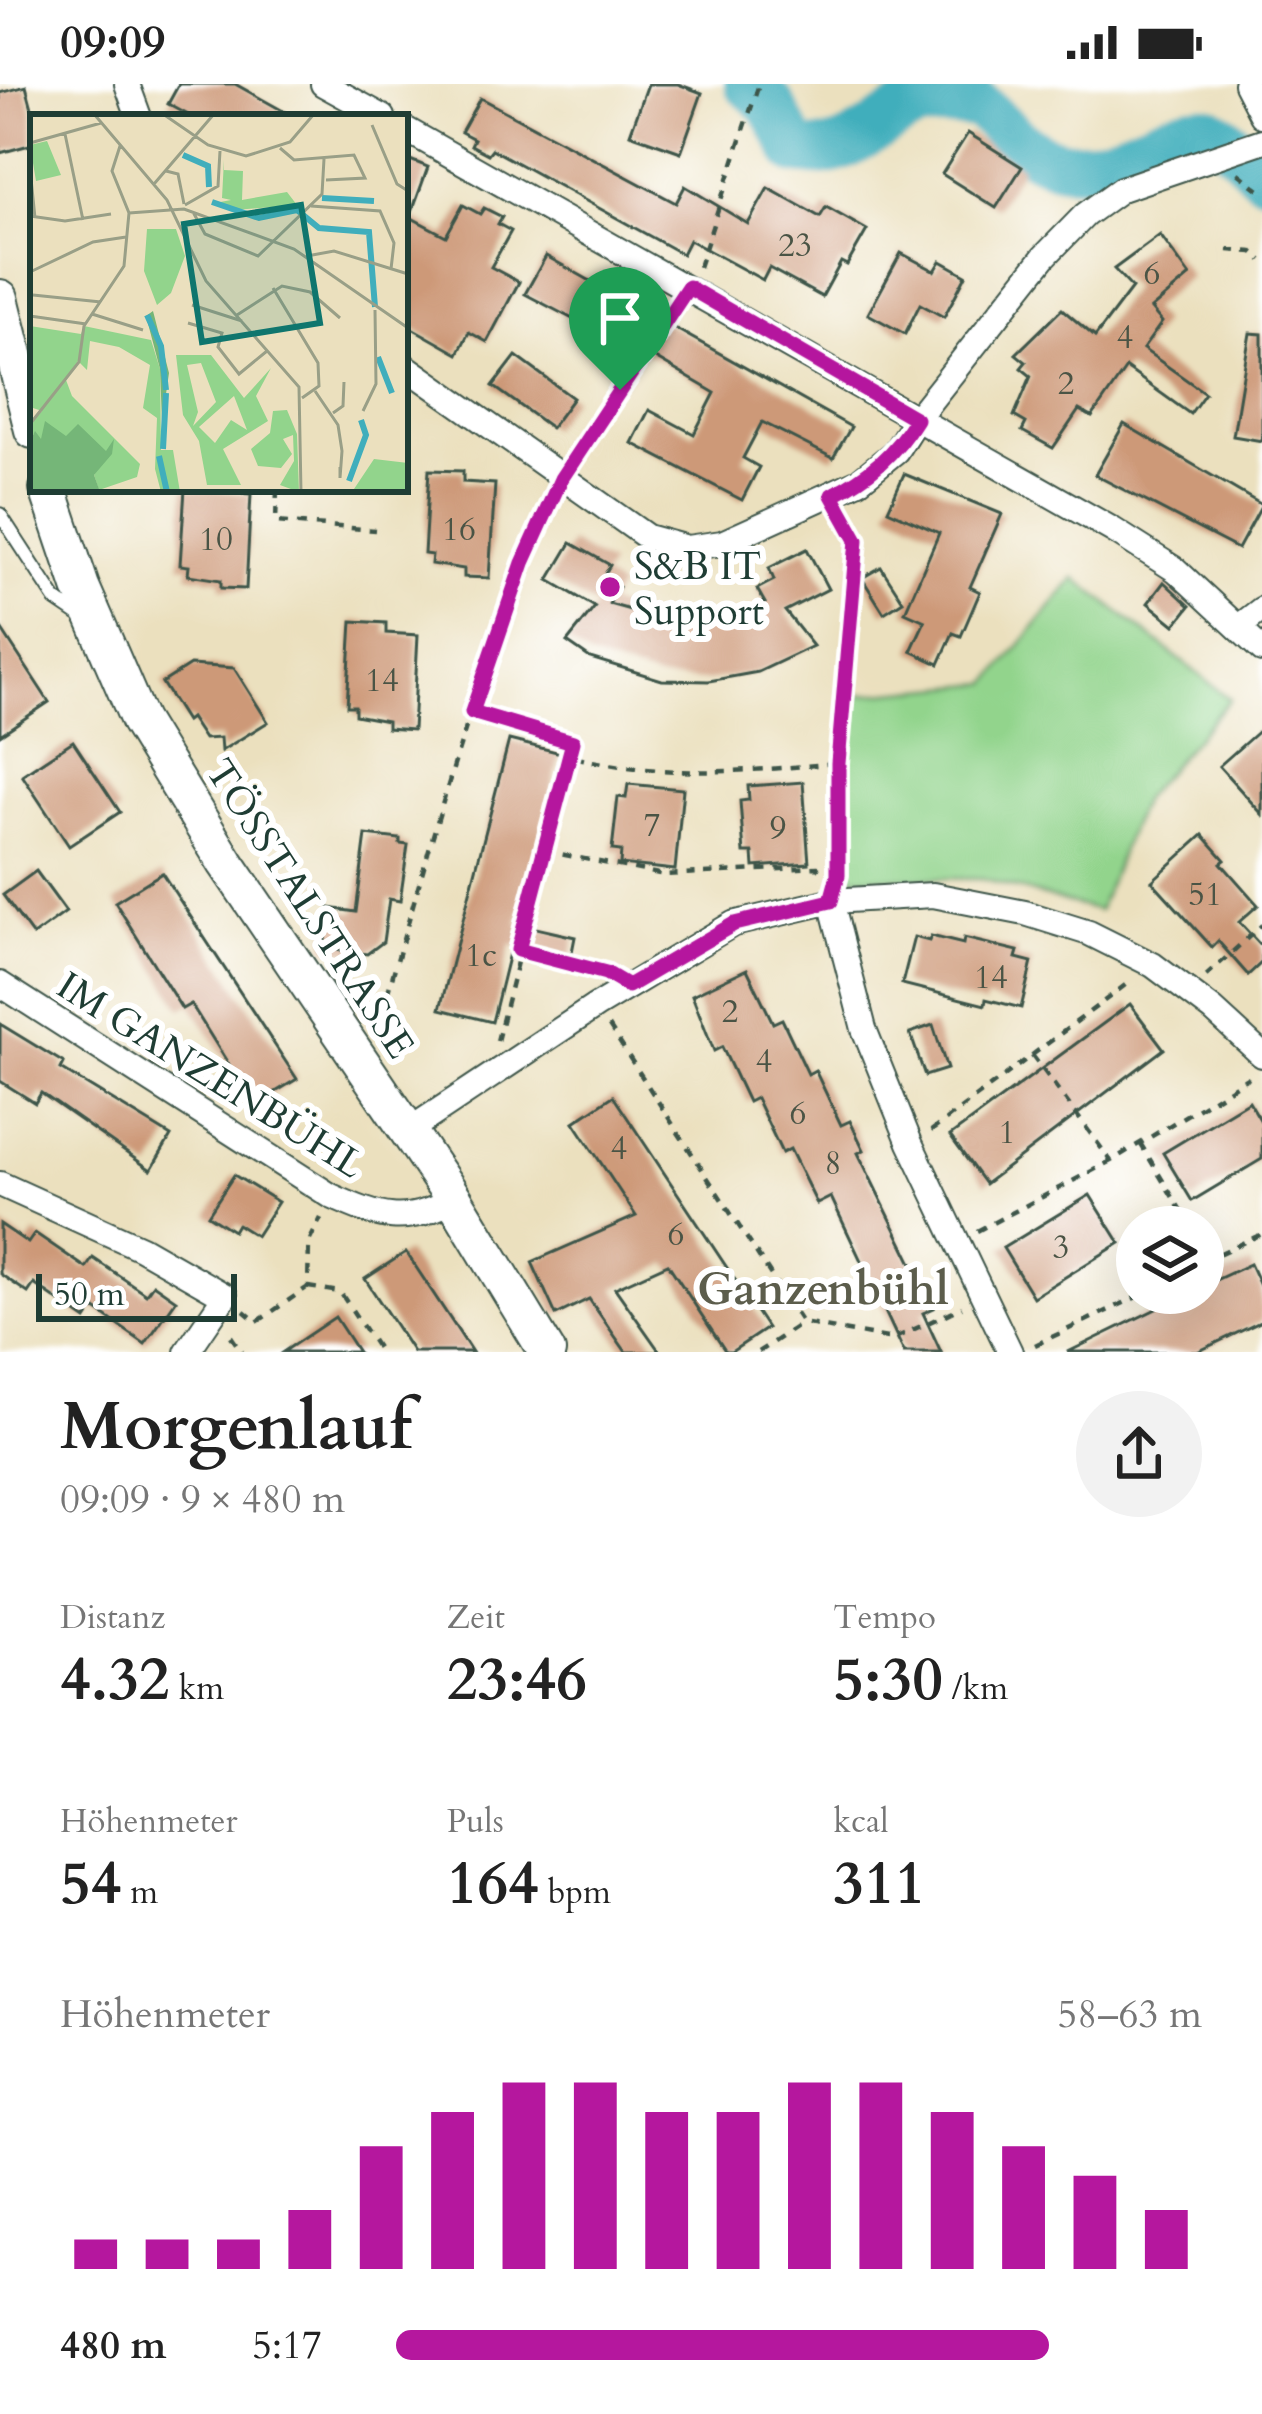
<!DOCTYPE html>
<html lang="de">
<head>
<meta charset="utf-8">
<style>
	body { margin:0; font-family:Cardo,serif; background:#f2f2f2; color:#222; height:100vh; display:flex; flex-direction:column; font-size:45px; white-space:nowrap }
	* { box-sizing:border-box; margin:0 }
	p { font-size:39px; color:#767676 }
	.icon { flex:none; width:66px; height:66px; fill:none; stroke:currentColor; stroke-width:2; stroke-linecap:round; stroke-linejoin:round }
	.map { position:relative; height:1268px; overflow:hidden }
	.sheet { display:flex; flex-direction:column; background:#fff; flex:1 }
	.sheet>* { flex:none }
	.tools { position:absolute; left:1116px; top:1122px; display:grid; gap:24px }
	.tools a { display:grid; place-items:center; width:108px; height:108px; border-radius:50%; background:#fff; box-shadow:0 12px 48px #0002; font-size:60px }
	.scale { position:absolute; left:36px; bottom:30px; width:201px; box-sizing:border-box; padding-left:12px; border:6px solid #1f3d34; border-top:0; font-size:33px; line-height:42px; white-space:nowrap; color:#1f3d34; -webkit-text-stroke:9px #fff; paint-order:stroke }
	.pin { position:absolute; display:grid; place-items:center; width:102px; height:102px; color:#fff; margin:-123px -51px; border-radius:50% 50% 50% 0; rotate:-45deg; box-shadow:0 0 12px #0007 }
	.pin .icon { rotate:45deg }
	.round { display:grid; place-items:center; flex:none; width:126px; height:126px; border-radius:63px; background:#f2f2f2 }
	.overview { display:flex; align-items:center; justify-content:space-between; height:204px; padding:0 60px }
	h1 { font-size:66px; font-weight:700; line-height:90px }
	.metrics { display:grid; grid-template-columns:repeat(3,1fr); gap:18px; height:204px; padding:12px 60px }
	.metrics div { display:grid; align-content:center }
	.metrics b { font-size:60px; font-weight:700 }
	.metrics small { font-size:33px; font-weight:400 }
	.metrics p { font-size:33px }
	.chart { height:336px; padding:24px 60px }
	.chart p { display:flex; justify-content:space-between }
	.chart svg { width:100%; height:216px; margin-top:12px; stroke:#b5179e; stroke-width:6 }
	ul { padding:0 60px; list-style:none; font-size:39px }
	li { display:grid; grid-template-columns:192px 144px 1fr; align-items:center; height:90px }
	li i { height:30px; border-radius:15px; background:#b5179e }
	.status { display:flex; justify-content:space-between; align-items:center; height:84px; padding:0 60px; background:#fff; direction:ltr }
	.status svg { height:33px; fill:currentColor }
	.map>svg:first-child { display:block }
</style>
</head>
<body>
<div class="status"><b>09:09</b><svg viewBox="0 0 49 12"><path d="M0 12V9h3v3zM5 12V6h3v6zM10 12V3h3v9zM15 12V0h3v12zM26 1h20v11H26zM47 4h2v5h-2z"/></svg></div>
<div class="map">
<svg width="1262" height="1268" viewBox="0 0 1262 1268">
	<rect width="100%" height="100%" fill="#fff"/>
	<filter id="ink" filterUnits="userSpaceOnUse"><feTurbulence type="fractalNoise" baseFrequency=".00833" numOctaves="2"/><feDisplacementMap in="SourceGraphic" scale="24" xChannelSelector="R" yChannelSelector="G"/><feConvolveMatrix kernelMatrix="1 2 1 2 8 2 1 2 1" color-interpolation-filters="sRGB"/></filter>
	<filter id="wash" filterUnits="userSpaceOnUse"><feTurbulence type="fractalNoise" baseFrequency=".004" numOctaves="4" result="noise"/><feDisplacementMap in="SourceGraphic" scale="48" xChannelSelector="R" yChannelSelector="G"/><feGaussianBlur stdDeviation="2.7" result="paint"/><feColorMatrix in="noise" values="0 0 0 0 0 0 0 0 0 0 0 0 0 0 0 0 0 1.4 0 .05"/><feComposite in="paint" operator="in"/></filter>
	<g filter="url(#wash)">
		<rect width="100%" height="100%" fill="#ebe0be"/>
		<path fill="#92d48c" stroke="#588860" stroke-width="3" d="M1075 494 1230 615 1142 715 1098 827 982 795 849 793 845 683 858 611 989 599Z"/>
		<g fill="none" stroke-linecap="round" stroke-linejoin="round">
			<path stroke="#40aebc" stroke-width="48" d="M748 0 771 20 796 67C849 75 866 45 911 25 929 17 957 21 978 20 997 37 1019 62 1043 73 1108 103 1174 30 1212 47 1230 55 1247 77 1262 90"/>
		</g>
		<g id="blocks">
			<g fill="#cd9978">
				<path d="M179 0H235L294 33H192L168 20Z"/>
				<path d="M648 0H678L702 9 681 68 630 50Z"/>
				<path d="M26 2 33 28V60L0 69V9Z"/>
				<path d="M480 14 676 119 685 102 748 140 768 104 820 133 826 123 867 146 847 181 841 178 822 213 769 184 763 196 689 156 682 170 492 65 488 70 471 61 474 55 461 48Z"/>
				<path d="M968 49 1022 83 996 124 942 90Z"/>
				<path d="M405 74 428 83 410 133 446 152 463 121 480 130 484 124 502 133 498 140 511 147 491 183 519 198 487 258 469 248 458 270 405 240Z"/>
				<path d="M1160 151 1190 192 1151 225 1162 238 1143 265 1205 309 1190 330 1126 284 1092 333 1079 326 1053 364 1022 347 1026 339 1014 332 1031 292 1021 284 1026 278 1016 270 1062 225 1095 253 1132 204 1114 185Z"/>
				<path d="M901 169 935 187 941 177 966 191 944 233 920 220 905 250 868 230Z"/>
				<path d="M546 172 851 343 833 374 762 338 743 374 759 383 742 416 632 359 649 326 694 350 715 309 631 260 628 264 525 210Z"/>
				<path d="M1250 249 1262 250V357L1233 352Z"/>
				<path d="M516 272 573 314 551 344 493 302Z"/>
				<path d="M1124 340 1262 421 1238 465 1095 391Z"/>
				<path d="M429 386 463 387V398L495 400 489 494 464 493V485L431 480 432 471 424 470Z"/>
				<path d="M904 390 1002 430 970 503 980 508 961 552 953 549 939 580 911 567 925 537 905 528 939 449 888 426Z"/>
				<path d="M185 405 251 410 246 505 221 504V496L188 491 189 482 180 481Z"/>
				<path d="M571 459 610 481 603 493 619 503 609 520 666 536 689 537 724 535 765 519 757 505 774 496 769 484 807 465 828 505 785 527 813 562 758 588 709 597 662 596 590 574 567 558 595 523 549 496Z"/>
				<path d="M881 483 903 517 884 529 862 494Z"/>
				<path d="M1164 498 1190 522 1175 541 1148 519Z"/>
				<path d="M352 537 386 539V549L418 551 413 646 387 644V637L355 631V622H347Z"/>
				<path d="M0 543 49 618 0 651Z"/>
				<path d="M190 581 234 584 268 638 221 667 220 654 204 655 190 634 186 637 162 599Z"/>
				<path d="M1262 644V730L1219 682Z"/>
				<path d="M509 656 561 669 518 840 575 853 571 873 511 861 492 938 440 925Z"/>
				<path d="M73 657 120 728 69 762 22 691Z"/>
				<path d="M803 698 809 779 754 783 753 769H744L740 717 749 716 748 702Z"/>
				<path d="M628 700 683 705 675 786 620 780 621 767 612 766 618 713 626 714Z"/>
				<path d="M366 751 400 755V760L408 761 400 817 389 815 383 858 367 870 324 864 329 824 356 828Z"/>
				<path d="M1203 751 1225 776 1221 779 1258 821 1239 838 1262 863V878L1248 891 1218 857 1212 863 1152 797Z"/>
				<path d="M36 787 66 828 33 852 3 811Z"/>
				<path d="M162 789 297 995 254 1021 191 920 182 925 115 818Z"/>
				<path d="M931 852 963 860 964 854 1018 867 1016 874 1032 878 1021 924 986 915 985 921 902 900 914 853 929 857Z"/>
				<path d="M747 885 773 939 782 935 808 990 815 986 841 1041 850 1037 864 1066 858 1069 934 1224 923 1229 941 1268H904L831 1113 817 1120 790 1065 782 1069 756 1014 748 1018 722 963 714 967 692 911Z"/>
				<path d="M1130 920 1164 965 985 1100 950 1052Z"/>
				<path d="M0 940 64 979 61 985 171 1052 151 1086 41 1009 35 1019 0 997Z"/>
				<path d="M933 941 947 985 925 992 910 949Z"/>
				<path d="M613 1012 767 1244 731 1268H726L668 1180 615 1204 660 1268H626L589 1215 556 1231 532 1178 636 1132 574 1038Z"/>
				<path d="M1249 1017 1262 1039V1075L1192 1117 1163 1069Z"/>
				<path d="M234 1091 278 1118 256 1152 237 1140 233 1147 208 1131Z"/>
				<path d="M1090 1111 1120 1159 1033 1213 1003 1164Z"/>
				<path d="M0 1140 28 1159 35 1149 86 1184 93 1174 146 1210 153 1200 176 1216 145 1260 94 1224 86 1236 34 1200 28 1209 0 1190Z"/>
				<path d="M406 1168 472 1268H413L365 1195Z"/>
				<path d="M1250 1180 1262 1206V1237L1197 1268H1068L1189 1209H1203V1202Z"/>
				<path d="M335 1233 358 1268H283Z"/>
			</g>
		</g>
	</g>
	<g filter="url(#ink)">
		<use href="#blocks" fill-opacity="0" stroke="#3e5549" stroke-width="3"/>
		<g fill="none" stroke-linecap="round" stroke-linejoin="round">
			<g stroke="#3e5549" stroke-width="16">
				<path id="service" d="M0 430 56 516 84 535"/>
			</g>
			<g stroke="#3e5549" stroke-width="28">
				<g id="minor">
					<path d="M127 0 139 33"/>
					<path d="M323 0 383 33"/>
					<path d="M1246 0 1262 31"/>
					<path d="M405 45 1113 446 1176 486 1262 566"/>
					<path d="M405 282 647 453 687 464 722 459 859 397 896 367 916 335 1044 173 1085 131 1121 105 1262 57"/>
					<path d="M1240 542 1262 525"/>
					<path d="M831 817 864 945 910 1059 1010 1268"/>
					<path d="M0 900 331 1112C380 1134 405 1143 454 1115"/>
					<path d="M408 1047 596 922 733 840 831 817 933 811 1025 829 1089 849 1153 881 1213 926 1262 971"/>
					<path d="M0 1100 141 1164 225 1212 187 1268"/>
				</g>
			</g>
			<g stroke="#3e5549" stroke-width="40">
				<g id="primary">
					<path d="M0 214 33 346"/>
					<path d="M48 405 81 503 139 637 226 779 454 1115 547 1268"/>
				</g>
			</g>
			<g stroke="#3e5549" stroke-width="4.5" stroke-dasharray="9 9" stroke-linecap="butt">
				<path d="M1238 89 1262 108"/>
				<path d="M1228 166 1253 168 1262 176"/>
				<path d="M699 183 759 0"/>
				<path d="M575 374 674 223"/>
				<path d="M277 405 276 438 375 446"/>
				<path d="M472 628 573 658 569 672C665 695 741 688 837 679"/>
				<path d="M545 767 664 791 818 783 820 795"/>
				<path d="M837 794V679L857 456 843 432"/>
				<path d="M518 866 600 887"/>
				<path d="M1206 892 1262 841"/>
				<path d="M609 942 802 1239 893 1255 962 1223"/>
				<path d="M377 945C430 767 475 584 552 415"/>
				<path d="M497 957 569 672"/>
				<path d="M1032 971 1111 1077"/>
				<path d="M931 1047 1128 899"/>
				<path d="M1140 1059 1191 1143"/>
				<path d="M977 1147 1111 1077 1249 993"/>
				<path d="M1203 1177 1262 1150"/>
				<path d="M308 1203 340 1208 380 1268"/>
				<path d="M244 1227 257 1238 308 1203 309 1158 321 1134"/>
				<path d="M231 1252 242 1268"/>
				<path d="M1035 1261 1145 1209"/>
				<path d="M758 1268 802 1239"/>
			</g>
			<use href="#service" stroke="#fff" stroke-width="12"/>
			<use href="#minor" stroke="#fff" stroke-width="24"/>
			<use href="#primary" stroke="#fff" stroke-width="36"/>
		</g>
	</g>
	<g fill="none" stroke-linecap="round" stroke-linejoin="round" filter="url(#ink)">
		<g stroke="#fff" stroke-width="24">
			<path id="route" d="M688 203 916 335C894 371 869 392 832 411L857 456 838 679V791L831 817 734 840 628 902 606 889 518 866 573 658 472 628 523 479 561 395Z"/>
		</g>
		<use href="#route" stroke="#b5179e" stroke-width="15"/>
	</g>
	<circle fill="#b5179e" stroke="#fff" stroke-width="4.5" cx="610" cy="503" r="12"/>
	<g text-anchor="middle" stroke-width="12" stroke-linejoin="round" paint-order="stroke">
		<g font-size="33" fill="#4a5445">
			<text x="795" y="172">23</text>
			<text x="1152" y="200">6</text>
			<text x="1125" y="264">4</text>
			<text x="1066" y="310">2</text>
			<text x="459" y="456">16</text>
			<text x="216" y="466">10</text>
			<text x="382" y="607">14</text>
			<text x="652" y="752">7</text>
			<text x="778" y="755">9</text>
			<text x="1205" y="821">51</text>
			<text x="481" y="882">1c</text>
			<text x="991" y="904">14</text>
			<text x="730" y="938">2</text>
			<text x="764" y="988">4</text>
			<text x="798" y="1040">6</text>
			<text x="1007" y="1059">1</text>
			<text x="619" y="1075">4</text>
			<text x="833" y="1090">8</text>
			<text x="676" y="1161">6</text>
			<text x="1061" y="1174">3</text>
		</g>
		<g font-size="39" fill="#1f3d34" stroke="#fff" text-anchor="start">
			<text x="634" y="495">S&amp;B IT<tspan x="634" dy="45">Support</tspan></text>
		</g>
		<g font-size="39" fill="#1f3d34" stroke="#fff">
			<text transform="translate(311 824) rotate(57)" y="14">TÖSSTALSTRASSE</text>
			<text transform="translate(211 990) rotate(32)" y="14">IM GANZENBÜHL</text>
		</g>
		<g font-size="45" font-weight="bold" fill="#5c5d4c" stroke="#fff">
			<text x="823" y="1220">Ganzenbühl</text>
		</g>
	</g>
	<g transform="translate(30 30)">
		<rect width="378" height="378" fill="#ebe0be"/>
		<path d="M17 27 31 61 6 67 0 31ZM194 46V56L213 57 212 86 257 78 267 91 205 96 185 89 201 86 192 84ZM117 115H146L155 142 141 179 127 191 114 157ZM0 212 51 220 54 212 121 226 130 255 131 336H143L150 378H131L125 355 127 304 113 294 120 251 89 233 60 227 57 256 48 247 36 266 42 282 110 350 107 363 69 376 64 361 77 338 36 322 10 328 2 319 0 328V310L12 297 0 293ZM146 241H181L214 284 241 254 226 282 238 307 193 335 211 371H177L169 327 153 301ZM171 249 186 288 163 312 168 298 157 251ZM204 282 217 316 201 306 185 329 169 313ZM257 296 267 320 269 378 250 371 264 347 263 321 253 325 262 340 251 354 228 352 221 335 240 319 243 297ZM344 345 378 349V378H322Z" fill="#92d48c" fill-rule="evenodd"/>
		<path d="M123 197 139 259 132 308 130 255 116 202ZM15 307 36 322 48 310 76 337 84 325 82 340 64 361 69 375 84 378H0V328L5 317 11 325Z" fill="#75b678"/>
		<path fill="none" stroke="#40aebc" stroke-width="6" d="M153 41 178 52 179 73M292 84 344 87M182 88 229 104 267 96 289 114 339 118 345 193M117 201 131 232 136 276M348 243 362 279M133 335 136 279M129 342 137 378M319 367 336 321 331 306"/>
		<path fill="none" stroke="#999f87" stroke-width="3" d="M64 0 137 86 176 167 269 273 271 378M133 0 178 31 216 42 260 28 284 0M342 11 367 70 378 77M35 20 53 106M0 29 71 9M250 34 264 46 324 41 335 64 296 66M0 55 5 104M136 57 148 60 154 90M124 70 184 0M155 91 188 72 190 37M281 92 350 97 364 129 361 155M163 98 175 120 228 142 292 80 294 45M99 99 154 95 264 135 378 214M0 102 35 107 81 100M277 142 304 137 378 160M0 158 63 128 96 123M243 174 288 249 289 272 272 284M3 181 71 188M162 191 212 207M62 200 113 216M207 201 252 172 280 178 310 204M0 202 56 210M158 209 192 219 188 233 209 260 237 237M285 277 308 311 312 337 310 364V353M333 297 346 270 345 196M303 299 313 292 314 268M0 310 49 248 54 212 94 152 99 99 82 57 90 32"/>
		<path fill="#0f766e" fill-opacity="0.15" stroke="#0f766e" stroke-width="6" d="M271 91 290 209 172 228 154 110Z"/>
		<rect width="378" height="378" fill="none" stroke="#1f3d34" stroke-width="6"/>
	</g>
</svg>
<div class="tools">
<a><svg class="icon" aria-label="layers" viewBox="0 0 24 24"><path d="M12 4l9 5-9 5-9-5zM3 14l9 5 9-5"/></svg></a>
</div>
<div class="scale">50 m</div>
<div class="pin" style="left:620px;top:306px;background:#1e9e55"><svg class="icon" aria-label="arrive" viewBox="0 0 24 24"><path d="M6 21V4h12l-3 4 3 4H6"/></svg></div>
</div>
<section class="sheet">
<div class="overview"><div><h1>Morgenlauf</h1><p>09:09 · 9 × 480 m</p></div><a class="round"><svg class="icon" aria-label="share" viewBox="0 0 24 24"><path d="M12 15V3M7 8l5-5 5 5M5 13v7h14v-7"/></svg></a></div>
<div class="metrics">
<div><p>Distanz</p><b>4.32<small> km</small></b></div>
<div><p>Zeit</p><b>23:46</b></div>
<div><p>Tempo</p><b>5:30<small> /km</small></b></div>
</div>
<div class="metrics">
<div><p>Höhenmeter</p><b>54<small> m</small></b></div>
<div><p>Puls</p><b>164<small> bpm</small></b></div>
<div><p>kcal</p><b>311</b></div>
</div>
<div class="chart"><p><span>Höhenmeter</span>58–63 m</p>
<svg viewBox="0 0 160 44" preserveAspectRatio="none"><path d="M5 44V38M15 44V38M25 44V38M35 44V32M45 44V19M55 44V12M65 44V6M75 44V6M85 44V12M95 44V12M105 44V6M115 44V6M125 44V12M135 44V19M145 44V25M155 44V32"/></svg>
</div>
<ul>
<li><b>480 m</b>5:17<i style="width:81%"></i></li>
</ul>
</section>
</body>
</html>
